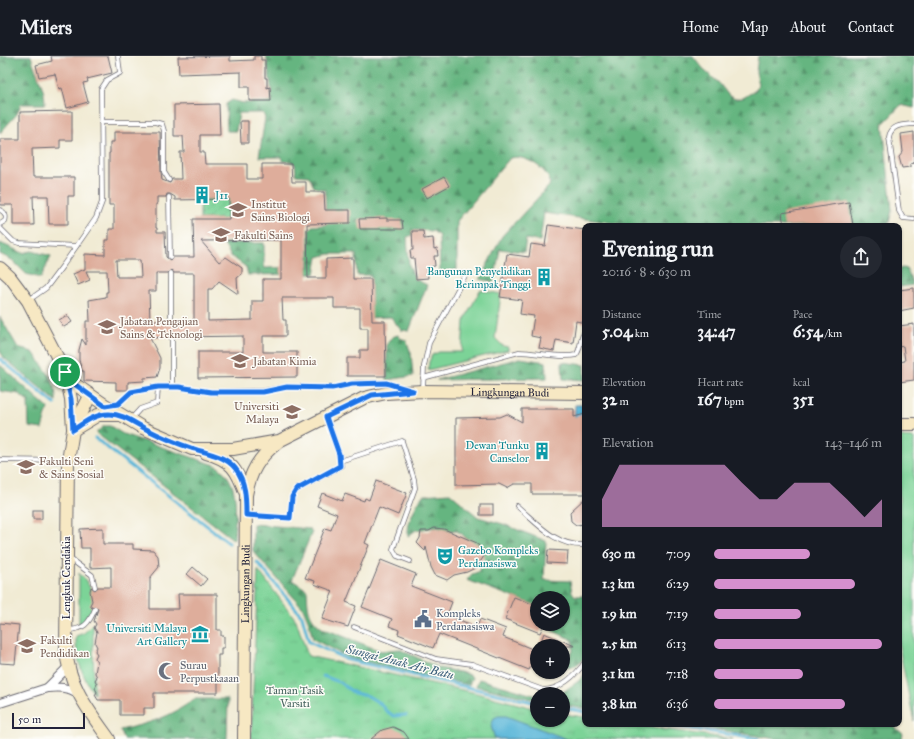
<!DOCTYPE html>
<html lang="en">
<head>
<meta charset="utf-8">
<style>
	body { margin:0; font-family:"IM FELL Great Primer",serif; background:#242831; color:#f1f3f6; height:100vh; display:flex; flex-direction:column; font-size:15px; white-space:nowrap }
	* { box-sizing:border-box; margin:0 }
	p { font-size:13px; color:#9ea1a6 }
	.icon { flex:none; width:22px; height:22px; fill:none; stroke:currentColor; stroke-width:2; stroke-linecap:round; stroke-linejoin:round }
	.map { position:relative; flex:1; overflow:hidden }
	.side { position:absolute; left:582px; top:167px; width:320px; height:504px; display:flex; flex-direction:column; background:#171b24; border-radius:8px; box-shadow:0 1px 3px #0004 }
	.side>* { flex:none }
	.fabs { position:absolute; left:530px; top:535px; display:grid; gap:8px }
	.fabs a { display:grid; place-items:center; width:40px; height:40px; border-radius:50%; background:#171b24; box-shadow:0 1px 3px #0004; font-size:20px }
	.scale { position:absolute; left:12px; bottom:10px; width:73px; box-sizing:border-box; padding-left:4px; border:2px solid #22223b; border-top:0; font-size:11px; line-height:14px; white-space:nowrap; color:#22223b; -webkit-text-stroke:3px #fdfcf7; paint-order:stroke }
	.pin { position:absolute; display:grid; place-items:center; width:34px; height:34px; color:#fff; margin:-17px; border:2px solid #fff; border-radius:50%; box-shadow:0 1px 4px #0007 }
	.round { display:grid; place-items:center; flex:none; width:42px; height:42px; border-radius:21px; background:#242831 }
	.overview { display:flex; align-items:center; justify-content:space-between; height:68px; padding:0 20px }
	h1 { font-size:22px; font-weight:800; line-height:30px }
	.stats { display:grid; grid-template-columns:repeat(3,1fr); gap:6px; height:68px; padding:4px 20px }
	.stats div { display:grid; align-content:center }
	.stats b { font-size:17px; font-weight:800 }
	.stats small { font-size:11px; font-weight:400 }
	.stats p { font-size:11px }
	.chart { height:112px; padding:8px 20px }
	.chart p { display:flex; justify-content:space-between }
	.chart svg { width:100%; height:72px; margin-top:4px; fill:#d690ce; opacity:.7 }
	ul { padding:0 20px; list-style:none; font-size:13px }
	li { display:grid; grid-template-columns:64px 48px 1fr; align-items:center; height:30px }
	li i { height:10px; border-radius:5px; background:#d690ce }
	header { display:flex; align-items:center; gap:24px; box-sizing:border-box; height:56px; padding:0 20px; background:#171b24; border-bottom:1px solid #363941 }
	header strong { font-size:19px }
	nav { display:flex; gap:22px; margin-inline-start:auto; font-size:14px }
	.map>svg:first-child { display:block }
</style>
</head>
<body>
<header>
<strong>Milers</strong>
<nav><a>Home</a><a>Map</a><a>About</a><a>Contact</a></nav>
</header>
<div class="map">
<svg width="914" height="683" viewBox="0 0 914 683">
	<defs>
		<pattern id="forest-firs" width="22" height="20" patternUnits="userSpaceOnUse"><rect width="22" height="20" fill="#65b580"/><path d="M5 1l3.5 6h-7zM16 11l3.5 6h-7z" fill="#53936a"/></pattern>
		<pattern id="park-tufts" width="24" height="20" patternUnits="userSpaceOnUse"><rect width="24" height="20" fill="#7cd397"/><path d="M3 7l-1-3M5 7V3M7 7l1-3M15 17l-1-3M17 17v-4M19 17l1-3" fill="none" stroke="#6bb583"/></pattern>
		<pattern id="garden-furrows" width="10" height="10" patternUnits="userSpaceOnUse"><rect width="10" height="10" fill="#7cd397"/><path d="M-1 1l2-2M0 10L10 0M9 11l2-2" fill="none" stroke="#6bb583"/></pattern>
	</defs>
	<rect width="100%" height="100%" fill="#fdfcf7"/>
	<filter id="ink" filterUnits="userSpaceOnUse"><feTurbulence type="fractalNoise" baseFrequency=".025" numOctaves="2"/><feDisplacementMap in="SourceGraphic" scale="8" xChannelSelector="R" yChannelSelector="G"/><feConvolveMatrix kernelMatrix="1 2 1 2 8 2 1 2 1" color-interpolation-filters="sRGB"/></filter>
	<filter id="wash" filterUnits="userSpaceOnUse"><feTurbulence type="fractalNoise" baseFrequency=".012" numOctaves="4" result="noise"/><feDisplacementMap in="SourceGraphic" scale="16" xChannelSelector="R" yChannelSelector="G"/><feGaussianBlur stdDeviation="0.9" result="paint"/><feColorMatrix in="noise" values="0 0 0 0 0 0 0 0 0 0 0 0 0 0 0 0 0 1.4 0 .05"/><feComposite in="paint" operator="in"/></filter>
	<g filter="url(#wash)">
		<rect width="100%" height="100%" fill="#f1ebd4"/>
		<g fill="#7cd397" stroke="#4f7a69">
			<path d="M480 234 501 238 495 282 503 290 508 291V294L428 314 429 306 432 299 439 296H462L464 265Z"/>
			<path d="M899 381 914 382V665L899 591Z"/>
			<path d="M79 517C97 534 98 555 79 571Z"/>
			<path d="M93 568 94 638C82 620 75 601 76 580L84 577Z"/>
		</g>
		<g fill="url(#forest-firs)" stroke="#446c5e">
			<path d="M0 0H31C35 17 45 30 45 48H21L17 58 0 77Z"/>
			<path d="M266 0H693L706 16 719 27 729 40 735 43 743 42 756 34 759 28 756 16 758 0H914V52L901 49 883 68 892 154 888 170H635L544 157 540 185 526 183 524 196 500 193 494 226 480 223 502 180 549 130 550 126C547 112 524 98 510 102L457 165V214L440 216 439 180 433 175 414 174 413 179 407 181 409 209 415 223 427 229 409 275 401 274 391 261 364 262 371 251V219H357L356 198H329L318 201 315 218 248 219 246 211 231 200 223 187H264V212L309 211V173L312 170 326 169 325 134 314 131 309 120 296 119 295 108 291 106 283 105 281 101H259L265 62 263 57H239L236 75H227L226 48 232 44 243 47 272 46 271 31Z"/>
			<path d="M0 187 23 197 32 195 51 200 41 222 26 218 12 204 0 198Z"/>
			<path d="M903 212 907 213 913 229 899 231V213Z"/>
			<path d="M0 261 17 290 21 293 33 296C44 312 57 325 56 345L4 302 0 295Z"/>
			<path d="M398 279 400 282 406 284 411 297 413 320 387 324V288L392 281Z"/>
			<path d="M520 302 546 306 547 322 437 324Z"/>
			<path d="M562 306 585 309V324L563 323Z"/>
			<path d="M0 309 48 352 42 373 29 371 28 345 19 338 0 335Z"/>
			<path d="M104 370H110L123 378 215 409C242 425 235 457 234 484L96 377Z"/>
			<path d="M450 437 478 461 503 468 546 485 544 524 570 525 572 536 575 540H585V601C578 609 574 612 563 610L573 595V584L551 574 550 568H563V542H537V550L467 524 472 518 478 516 485 503 462 478 455 474 450 475 437 471 416 474 408 480C407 465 415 451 423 439Z"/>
			<path d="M253 468 310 473 312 476 292 524 307 534C308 551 307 561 322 572L381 595 399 593 439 612 465 617 472 621 469 629 349 602 313 583 308 564 303 552 253 495Z"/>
			<path d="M585 618V653L563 649V638H560L577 626Z"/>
			<path d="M479 623 537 640V644L476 630Z"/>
			<path d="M194 643H228L227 683H124L120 674C147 668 172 661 194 643Z"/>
			<path d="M682 668H891L903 678 902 683H777Z"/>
		</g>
		<path fill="url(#park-tufts)" stroke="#4f7a69" d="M258 514 296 564 308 600 476 637 537 653V664H563V658L585 661V668H627L732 683H251Z"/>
		<path fill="url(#garden-furrows)" stroke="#4f7a69" d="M229 143V163H200V144Z"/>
		<g fill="#5bb7d9" stroke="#3e6c8a">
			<path d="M575 349H585V359L575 362Z"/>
			<path d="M498 660H506L567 683H495L491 670 494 662Z"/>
		</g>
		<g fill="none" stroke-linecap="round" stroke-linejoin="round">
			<g stroke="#5bb7d9" stroke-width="3">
				<path d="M0 303 55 348"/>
				<path d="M95 382 229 487"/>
				<path d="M257 506 302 560 309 586 348 604 537 647"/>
				<path d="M323 620 339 626 354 637 368 640 381 648 386 655 394 660 406 659"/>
				<path d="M563 652 585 656"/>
				<path d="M662 668 758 683"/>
			</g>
		</g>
		<g id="blocks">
			<g fill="#dead9b" fill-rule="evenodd">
				<path d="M51 0H108L112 17 87 23 88 26 83 27 88 46 67 52 62 32 59 33 55 18 39 21 36 9 52 5Z"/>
				<path d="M230 0V5L254 4V0H261V4H265V22H267V32L270 31 271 45H249V31H241V16L179 18 178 1Z"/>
				<path d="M219 48 220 79H200V96H204L205 108H247V123H262V108H291L292 126H306V136H324L325 154H350V167L307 168 308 222H326V203L353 202V223H371L372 265H385L386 320H347V302H360V294H368V272H360V252H334V242H282L283 264H286V280H263V296H297V321L198 322V296H243V280L176 281 172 278 168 281 150 282 160 302V312L157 321 144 322V325L128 326V334H116V326L84 325V315H82L79 304V294L82 283 86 289V265H90L89 244 106 241V236H108L107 215H86L90 224 78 229 73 218 85 213V198L105 199V184H109V173H114V149H109V97H110V86H114V76H160L161 116 162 124 170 127 172 123H181L180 96H184L183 80H174V49ZM167 138H170L175 141V144L229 143V163H193L194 201H173L170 204 166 201 165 176H157V172H156V148H157V141H166ZM281 184V223H263V245H252V264L208 265V233H212L219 225 238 238 237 222 242 218V212L226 201 219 206 201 185ZM116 204H140L141 221H117ZM171 214 174 217H194V265H174L171 268 168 265H150L149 235H156V217H168Z"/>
				<path d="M72 55V84H60V92L32 93 33 121H74V140H68V168H49L48 140H33L34 169H13V149H0V83H20V56Z"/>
				<path d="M240 65H248V87H241Z"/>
				<path d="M914 76V107L910 108V111L902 112 899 101 903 96 901 78Z"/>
				<path d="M444 121 449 130 427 142 422 133Z"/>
				<path d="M849 146 853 169 784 170 782 157Z"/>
				<path d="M387 162V164H402L403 173H360L359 163Z"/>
				<path d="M548 169 585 174V267L576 265 573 287 556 284 554 295 539 292 541 282 531 280 534 260 520 258 522 244 500 241 507 198 529 201 531 188 545 190Z"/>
				<path d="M412 175H423L424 183 433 182 434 193 437 192 438 200H434L435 210 427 211 428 222 416 223 414 202H411L410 194H413Z"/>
				<path d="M914 232V252L899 255V234Z"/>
				<path d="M67 259 72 266 64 271 59 264Z"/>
				<path d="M914 268V324L899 326V306L905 305 903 290 899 291V270Z"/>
				<path d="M522 353H574V361L585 358V438H532V428H514L507 432 499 428 456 429V362L500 361 507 358 522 366Z"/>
				<path d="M376 425 407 437 398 459 379 451 365 487 369 489 346 546 356 550 348 571 322 563 333 535 314 528 315 525 305 522 325 472 331 474 337 458 317 450 322 437 342 445 345 438 364 445 365 442 369 444Z"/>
				<path d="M585 442V468L576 469 571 465 570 456Z"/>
				<rect x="480" y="449" width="13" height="10"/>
				<rect x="33" y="454" width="9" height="9"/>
				<path d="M103 472V488H133V493L153 494 158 500 159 511 150 522V553H179L178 538H217V574H221V580H224V592H221V599H218V637H154V652H144V659H120V644H98L95 639 97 636 95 632 97 628 95 624 97 621 95 617 97 606 95 602 97 598 95 595 97 591 95 587 97 576 94 572 96 568 94 565 98 553 95 550 92 552 90 549 92 545 90 535 91 531 95 534 98 531H111V511L90 512V492H81L80 473Z"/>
				<path d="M434 472 444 473 477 487 484 500 477 511 467 516 454 519 447 524 435 519 431 511 426 491 425 495 417 487 420 482 421 475H429Z"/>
				<path d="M548 494 568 495 567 508 547 507Z"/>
				<path d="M381 504 416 518 411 530 452 546 447 559 477 571 480 563 506 573 503 581 537 595V608L533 606 529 614 439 578 433 592 398 578 399 574 389 570 392 563 362 551Z"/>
				<path d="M193 511 207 523 201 530 187 518Z"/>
				<path d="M514 541 537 550V568H544L540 577 505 563Z"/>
				<path d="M0 567 19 569 15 608 0 607Z"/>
				<path d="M544 577 575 590H539Z"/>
				<path d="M393 671 404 676 409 683H371L382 674Z"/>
			</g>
		</g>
	</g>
	<g filter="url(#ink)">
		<use href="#blocks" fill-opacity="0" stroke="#6a6871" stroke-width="1"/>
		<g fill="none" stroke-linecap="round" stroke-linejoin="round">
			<g stroke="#6a6871" stroke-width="5.5">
				<g id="lane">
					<path d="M101 66H155L162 68 164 75V116L169 124"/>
					<path d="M914 68C904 69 891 68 889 81L899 155 903 162 914 163"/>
					<path d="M169 141 170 201"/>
					<path d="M0 154C5 156 7 160 5 165L0 168"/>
					<path d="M0 172 13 185 19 187 76 190"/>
					<path d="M171 217V265"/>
					<path d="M29 244 46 232 64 208 96 162 102 146 101 33 107 24 120 17 118 0"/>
					<path d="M172 281V331"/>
					<path d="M423 322 519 296C536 296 561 303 576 299 582 292 579 282 585 276"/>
					<path d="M423 333 424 310 429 287 466 218"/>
					<path d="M110 349 118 348 131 336 158 331H179L211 336 263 335 287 331 332 332 357 327H386L402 332"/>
					<path d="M131 363 140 353 157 347 158 331"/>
					<path d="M0 404 68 405"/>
					<path d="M340 405 402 385 414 423 415 432 393 493 397 500 410 505"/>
					<path d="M517 450C537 467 556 491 585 489"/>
					<path d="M247 459 290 462 292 441 296 434 341 410 339 398 327 363"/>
					<path d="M69 502 92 519 95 531"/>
					<path d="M354 571 436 603 472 608 543 634C560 634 576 619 585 606"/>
					<path d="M67 574C83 574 89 568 95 553"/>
				</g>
			</g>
			<g stroke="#6a6871" stroke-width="10">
				<g id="street">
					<path d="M68 611 47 632C59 631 67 631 78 637"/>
					<path d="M0 647 47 632"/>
				</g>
			</g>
			<g stroke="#6a6871" stroke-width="14">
				<g id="secondary">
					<path id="s1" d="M0 212 10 221 28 245 63 312 73 327 105 349 143 372 192 393H233L279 385 364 342 386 337 423 335 585 337"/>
					<path d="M66 319 71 343 73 372"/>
					<path d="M90 340 73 374 68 405 66 593C68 629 89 655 109 683"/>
					<path d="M899 368H914"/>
					<path d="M73 374 98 359H120"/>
					<path d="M206 397C232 404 237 414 246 438"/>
					<path id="s2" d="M244 683 246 439C250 416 259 401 277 387"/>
				</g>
			</g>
			<use href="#lane" stroke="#fff" stroke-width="4"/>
			<use href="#street" stroke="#fff" stroke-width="8"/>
			<use href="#secondary" stroke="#f7e8c3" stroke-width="12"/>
		</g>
	</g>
	<g fill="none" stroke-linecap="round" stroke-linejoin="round" filter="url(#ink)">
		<g stroke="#fff" stroke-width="8">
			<path id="route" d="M65 316 73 327 105 350 118 348 131 336 158 331H179L211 336H263L287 331 332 332 352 328 386 327 413 335 372 339 326 361 339 398 340 410 296 434 292 441 290 462 246 459C246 443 246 425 235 412 224 399 206 397 191 392 175 387 160 380 146 373 134 367 123 358 109 358 95 358 85 366 73 374L71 343Z"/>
		</g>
		<use href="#route" stroke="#1a73e8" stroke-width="5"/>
	</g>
	<defs>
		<g id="building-bare" transform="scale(1.38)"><path d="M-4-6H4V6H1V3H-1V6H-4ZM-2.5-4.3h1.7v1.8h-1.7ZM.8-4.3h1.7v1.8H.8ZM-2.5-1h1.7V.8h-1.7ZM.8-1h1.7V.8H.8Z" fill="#0f9aa8" stroke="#fdfcf7" stroke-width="2.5" paint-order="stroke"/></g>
		<g id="university-bare" transform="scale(1.38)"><path d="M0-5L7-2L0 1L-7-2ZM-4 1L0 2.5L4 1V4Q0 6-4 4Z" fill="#8d6e63" stroke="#fdfcf7" stroke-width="2.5" paint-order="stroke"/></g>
		<g id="theatre-bare" transform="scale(1.38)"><path d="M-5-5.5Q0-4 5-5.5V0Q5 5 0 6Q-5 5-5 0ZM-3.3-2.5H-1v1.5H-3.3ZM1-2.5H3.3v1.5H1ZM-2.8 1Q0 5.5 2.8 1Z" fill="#0f9aa8" stroke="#fdfcf7" stroke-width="2.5" paint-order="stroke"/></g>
		<g id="civic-bare" transform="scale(1.38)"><path d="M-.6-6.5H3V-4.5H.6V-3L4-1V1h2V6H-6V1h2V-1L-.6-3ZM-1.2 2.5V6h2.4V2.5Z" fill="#5c6f8a" stroke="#fdfcf7" stroke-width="2.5" paint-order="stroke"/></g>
		<g id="museum-bare" transform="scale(1.38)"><path d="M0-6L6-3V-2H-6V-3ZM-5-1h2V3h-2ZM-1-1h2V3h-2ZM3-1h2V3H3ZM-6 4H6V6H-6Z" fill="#0f9aa8" stroke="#fdfcf7" stroke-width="2.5" paint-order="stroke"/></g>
		<g id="mosque-bare" transform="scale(1.38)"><path d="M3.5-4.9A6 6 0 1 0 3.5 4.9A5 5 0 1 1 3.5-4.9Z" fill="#6b7280" stroke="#fdfcf7" stroke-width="2.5" paint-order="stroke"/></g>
	</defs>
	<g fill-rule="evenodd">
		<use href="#building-bare" x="202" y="139"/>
		<use href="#university-bare" x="238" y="154"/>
		<use href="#university-bare" x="221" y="179"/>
		<use href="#building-bare" x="544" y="221"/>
		<use href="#university-bare" x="107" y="271"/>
		<use href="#university-bare" x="240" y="305"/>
		<use href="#university-bare" x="292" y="356"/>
		<use href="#building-bare" x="542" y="395"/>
		<use href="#university-bare" x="26" y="411"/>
		<use href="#theatre-bare" x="445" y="500"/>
		<use href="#civic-bare" x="423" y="563"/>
		<use href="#museum-bare" x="200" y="578"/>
		<use href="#university-bare" x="27" y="590"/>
		<use href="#mosque-bare" x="167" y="615"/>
	</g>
	<g text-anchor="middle" stroke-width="3" stroke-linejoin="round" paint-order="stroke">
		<g font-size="11" fill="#0d838f" stroke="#fdfcf7" text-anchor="end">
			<text x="215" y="143" text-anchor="start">J11</text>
			<text x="531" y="219">Bangunan Penyelidikan<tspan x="531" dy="13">Berimpak Tinggi</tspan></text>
			<text x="529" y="393">Dewan Tunku<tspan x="529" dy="13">Canselor</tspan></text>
			<text x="458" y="498" text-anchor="start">Gazebo Kompleks<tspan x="458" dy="13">Perdanasiswa</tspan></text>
			<text x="187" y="576">Universiti Malaya<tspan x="187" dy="13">Art Gallery</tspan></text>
		</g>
		<g font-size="11" fill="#785e54" stroke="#fdfcf7" text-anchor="start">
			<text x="251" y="152">Institut<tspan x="251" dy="13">Sains Biologi</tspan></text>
			<text x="234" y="183">Fakulti Sains</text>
			<text x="120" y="269">Jabatan Pengajian<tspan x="120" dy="13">Sains &amp; Teknologi</tspan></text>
			<text x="253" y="309">Jabatan Kimia</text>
			<text x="279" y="354" text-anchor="end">Universiti<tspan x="279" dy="13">Malaya</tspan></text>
			<text x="39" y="409">Fakulti Seni<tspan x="39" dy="13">&amp; Sains Sosial</tspan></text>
			<text x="40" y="588">Fakulti<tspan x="40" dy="13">Pendidikan</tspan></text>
		</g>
		<g font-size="11" fill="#22223b" stroke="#fdfcf7">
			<text dy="4" stroke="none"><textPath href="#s1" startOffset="603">Lingkungan Budi</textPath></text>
			<text transform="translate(66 522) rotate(-90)" y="4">Lengkuk Cendakia</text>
			<text dy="4" stroke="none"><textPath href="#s2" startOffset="155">Lingkungan Budi</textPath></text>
		</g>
		<g font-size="11" fill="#4e5e75" stroke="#fdfcf7" text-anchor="start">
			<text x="436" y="561">Kompleks<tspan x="436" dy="13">Perdanasiswa</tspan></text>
		</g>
		<g font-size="11" fill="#5b616d" stroke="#fdfcf7" text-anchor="start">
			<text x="180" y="613">Surau<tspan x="180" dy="13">Perpustkaaan</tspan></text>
		</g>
		<g font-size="11" fill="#42605b" stroke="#fdfcf7">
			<text x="295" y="638">Taman Tasik<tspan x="295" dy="13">Varsiti</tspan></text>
		</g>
		<g font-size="12" font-style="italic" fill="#395e7a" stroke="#fdfcf7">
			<text transform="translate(400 606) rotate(14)" y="4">Sungai Anak Air Batu</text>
		</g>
	</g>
</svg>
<div class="fabs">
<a><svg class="icon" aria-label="layers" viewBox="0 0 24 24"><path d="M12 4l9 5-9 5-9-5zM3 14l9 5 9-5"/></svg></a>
<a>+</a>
<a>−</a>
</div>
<div class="scale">50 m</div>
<div class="pin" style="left:65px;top:316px;background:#1e9e55"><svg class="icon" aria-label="arrive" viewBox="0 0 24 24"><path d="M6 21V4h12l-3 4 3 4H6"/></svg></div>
<section class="side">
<div class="overview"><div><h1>Evening run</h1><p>20:16 · 8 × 630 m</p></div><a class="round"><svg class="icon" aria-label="share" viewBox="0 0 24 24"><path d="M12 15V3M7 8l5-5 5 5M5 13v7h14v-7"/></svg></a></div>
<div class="stats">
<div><p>Distance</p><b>5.04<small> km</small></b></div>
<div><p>Time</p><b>34:47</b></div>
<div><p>Pace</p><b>6:54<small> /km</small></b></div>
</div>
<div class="stats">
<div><p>Elevation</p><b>32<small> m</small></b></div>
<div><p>Heart rate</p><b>167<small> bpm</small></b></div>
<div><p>kcal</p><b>351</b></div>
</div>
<div class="chart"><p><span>Elevation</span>143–146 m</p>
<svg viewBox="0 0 160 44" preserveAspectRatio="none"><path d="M0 44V27L10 6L20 6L30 6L40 6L50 6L60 6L70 6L80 17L90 27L100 27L110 17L120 17L130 17L140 27L150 38L160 27V44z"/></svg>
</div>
<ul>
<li><b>630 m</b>7:09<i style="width:57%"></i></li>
<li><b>1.3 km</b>6:29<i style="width:84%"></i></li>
<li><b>1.9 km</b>7:19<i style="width:52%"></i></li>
<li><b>2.5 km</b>6:13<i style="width:100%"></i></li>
<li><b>3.1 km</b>7:18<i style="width:53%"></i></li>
<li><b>3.8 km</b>6:36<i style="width:78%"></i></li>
</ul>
</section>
</div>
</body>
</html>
